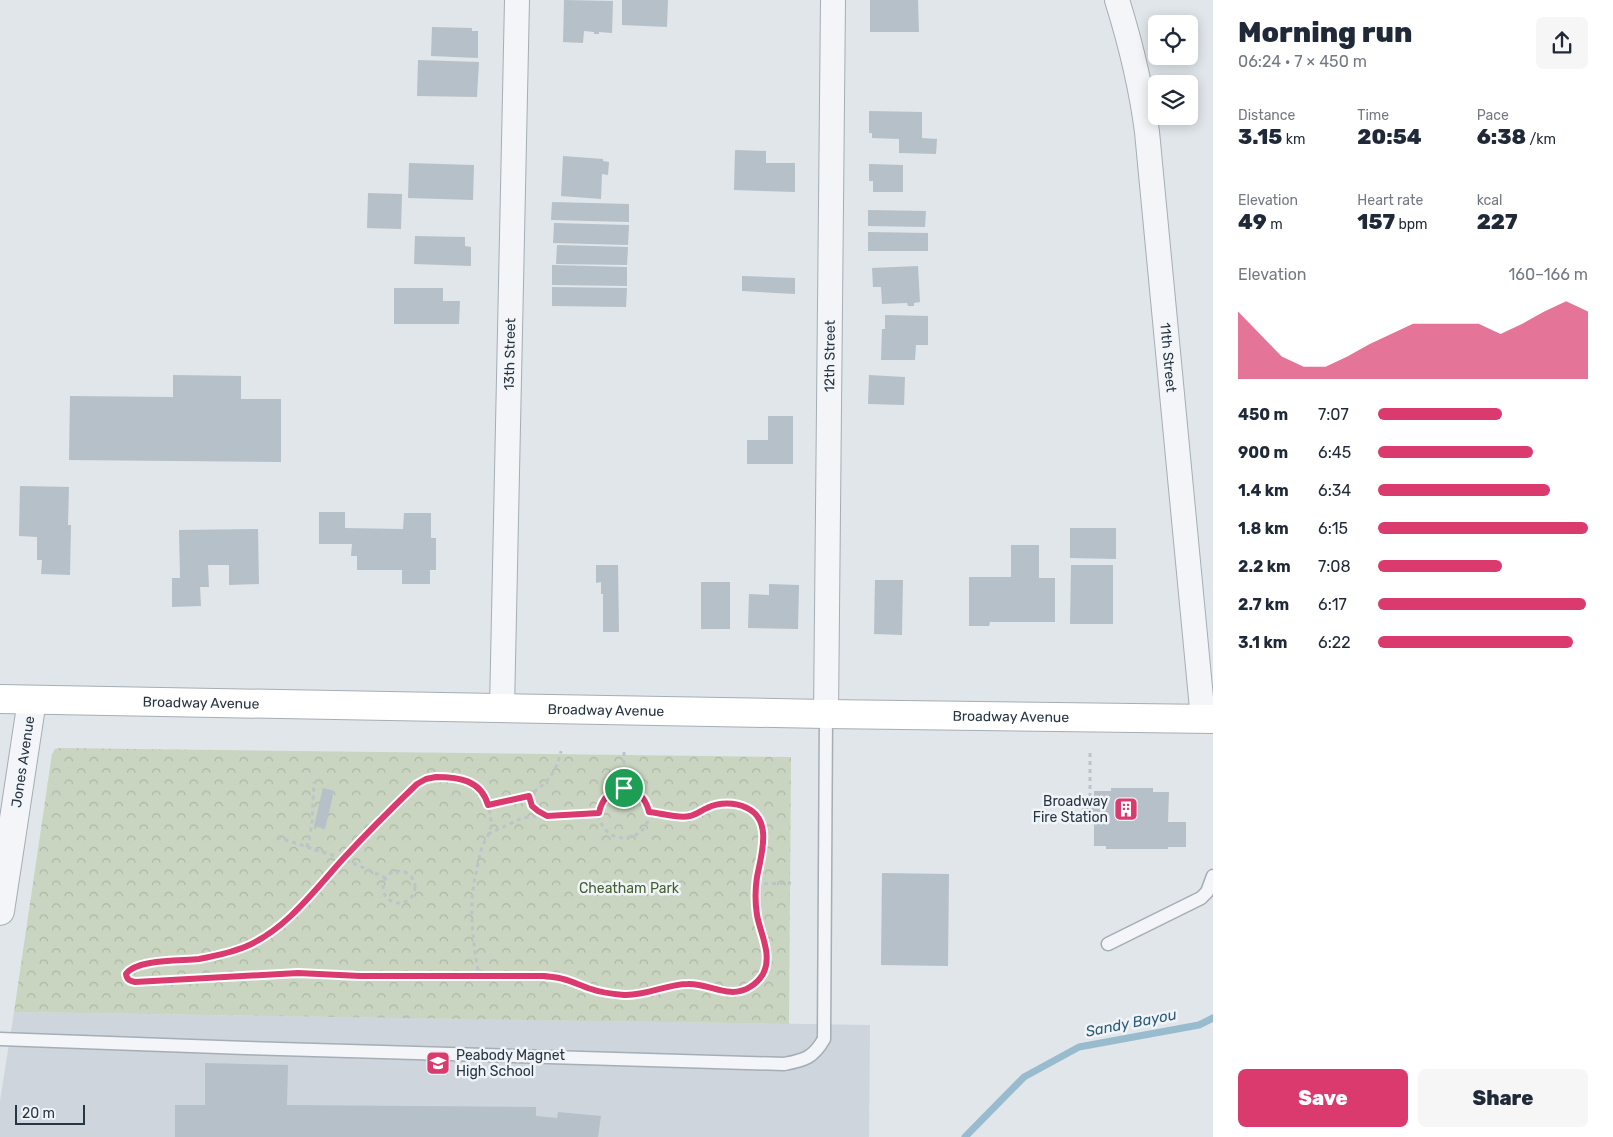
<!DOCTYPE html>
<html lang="en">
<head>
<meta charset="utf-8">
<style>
	body { margin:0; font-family:Rubik,sans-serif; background:#f6f6f7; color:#1f2937; height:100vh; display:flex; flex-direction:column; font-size:19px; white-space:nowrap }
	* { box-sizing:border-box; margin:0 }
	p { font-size:16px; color:#747a83 }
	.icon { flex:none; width:28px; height:28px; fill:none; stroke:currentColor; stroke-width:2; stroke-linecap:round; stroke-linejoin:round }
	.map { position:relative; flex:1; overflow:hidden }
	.panel { display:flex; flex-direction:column; background:#fff; width:400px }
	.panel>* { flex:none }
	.tools { position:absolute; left:1148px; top:15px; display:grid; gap:10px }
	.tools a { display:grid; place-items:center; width:50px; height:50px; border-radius:8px; background:#fff; box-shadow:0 2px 12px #0003; font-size:25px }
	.scale { position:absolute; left:15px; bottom:12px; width:70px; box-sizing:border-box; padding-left:5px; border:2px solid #273643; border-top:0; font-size:14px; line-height:18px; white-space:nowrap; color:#273643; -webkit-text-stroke:4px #f0f4f7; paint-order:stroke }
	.pin { position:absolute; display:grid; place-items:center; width:42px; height:42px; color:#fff; margin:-21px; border:2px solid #fff; border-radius:50%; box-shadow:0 1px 5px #0007 }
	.round { display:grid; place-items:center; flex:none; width:52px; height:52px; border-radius:8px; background:#f6f6f7 }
	.head { display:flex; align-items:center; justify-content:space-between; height:85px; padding:0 25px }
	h1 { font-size:28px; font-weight:800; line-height:38px }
	.metrics { display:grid; grid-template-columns:repeat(3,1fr); gap:8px; height:85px; padding:5px 25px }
	.metrics div { display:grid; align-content:center }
	.metrics b { font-size:21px; font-weight:800 }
	.metrics small { font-size:14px; font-weight:400 }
	.metrics p { font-size:14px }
	.chart { height:140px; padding:10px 25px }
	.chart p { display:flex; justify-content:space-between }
	.chart svg { width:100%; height:90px; margin-top:5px; fill:#da3a6d; opacity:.7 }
	.cta { display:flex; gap:10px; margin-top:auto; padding:10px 25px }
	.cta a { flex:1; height:58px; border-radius:8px; background:#da3a6d; color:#fff; font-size:20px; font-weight:800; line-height:58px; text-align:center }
	.cta a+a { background:#f6f6f7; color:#1f2937 }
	ul { padding:0 25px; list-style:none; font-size:16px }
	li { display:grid; grid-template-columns:80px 60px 1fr; align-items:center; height:38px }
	li i { height:12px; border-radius:6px; background:#da3a6d }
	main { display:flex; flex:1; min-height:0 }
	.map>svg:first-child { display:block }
</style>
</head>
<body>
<main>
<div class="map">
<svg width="1213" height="1137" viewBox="0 0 1213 1137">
	<defs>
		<pattern id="park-crowns" width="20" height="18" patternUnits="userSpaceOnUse" patternTransform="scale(1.25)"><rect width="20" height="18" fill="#c9d5c0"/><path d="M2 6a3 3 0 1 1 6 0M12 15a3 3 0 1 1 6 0" fill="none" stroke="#adb7a6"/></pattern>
	</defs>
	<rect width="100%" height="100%" fill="#e0e6ea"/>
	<path fill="#ced5dc" d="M14 1012 870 1025 869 1137H0V1101Z"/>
	<path fill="url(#park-crowns)" d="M59 748 791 757 789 1024 14 1012 52 754 55 749Z"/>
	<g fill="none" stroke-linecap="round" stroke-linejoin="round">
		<path stroke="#98bbcd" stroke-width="7" d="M965 1137 1024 1077 1079 1047 1199 1025 1213 1018"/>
	</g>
	<g fill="#b6c0c8">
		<path d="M564 0 613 1 612 33 599 32V34H594V32L584 31 583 43 563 42Z"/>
		<path d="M622 0H668L667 27 622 25Z"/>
		<path d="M870 0H918L919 32H870Z"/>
		<path d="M432 27 472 28V31H478V58L431 56Z"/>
		<path d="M418 60 479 62 477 97 417 96Z"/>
		<path d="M869 111 922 112V138L937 139 936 154 899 153V139L872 138V133H869Z"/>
		<path d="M735 150 766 151V163H795V192L734 190Z"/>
		<path d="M563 156 603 159V161L609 162 608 175 602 174 601 199 561 196Z"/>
		<path d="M409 163 474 165 473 200 408 198Z"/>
		<path d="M869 164 903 165V192H873V181H869Z"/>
		<path d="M368 193 402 194 401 229 367 228Z"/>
		<path d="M552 202 629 204V222L551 220Z"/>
		<path d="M868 210 926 211 925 227 868 226Z"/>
		<path d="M554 223 629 225 628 245 553 243Z"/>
		<path d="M868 232 928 233V251H868Z"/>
		<path d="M415 236 465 237V246L471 247V266L414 264Z"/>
		<path d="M557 245 628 247 627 265 556 264Z"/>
		<path d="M552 265 627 267V286L552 285Z"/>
		<path d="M918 266 920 302 914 303V306H908L907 303 882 304 881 287H873L872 268Z"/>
		<path d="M742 276 795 278V294L742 291Z"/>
		<path d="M552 287 627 288 626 307 552 306Z"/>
		<path d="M394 288H443V301H460L459 324H394Z"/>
		<path d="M885 315 928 316V345H916L915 360H881L882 329H885Z"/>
		<path d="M173 375 241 376V399H281V462L69 460 70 396 173 397Z"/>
		<path d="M869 375 905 377 904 405 868 404Z"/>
		<path d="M768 416H793V464H747V440H768Z"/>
		<path d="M20 486 69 487 68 525H71L70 575 41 574 42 560H37V537L19 536Z"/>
		<path d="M319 512H345V528L403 529 404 513H431V538H436V570H430V584H402V570H357V556H351L352 544H319Z"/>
		<path d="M1070 528H1116V559L1070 558Z"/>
		<path d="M258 529 259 584 229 585V565H208L209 587H200L201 606 172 607V578H180L179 530Z"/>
		<path d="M1011 545H1039V578H1055V622H990L989 626H969V577H1011Z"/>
		<path d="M596 565H618L619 632H603V594H601V582L596 583Z"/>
		<path d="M1071 565H1113V624H1070Z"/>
		<path d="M875 580H903L902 635 874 634Z"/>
		<rect x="701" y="582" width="29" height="47"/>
		<path d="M769 584 799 585 798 629 748 628 749 594 769 595Z"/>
		<path d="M323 788 334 791 325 829 314 826Z"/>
		<path d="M1111 788H1153V792H1169L1168 822H1186V847H1168V849H1106V846H1094V822H1082L1083 796H1094V791H1111Z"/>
		<path d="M882 873 949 874 948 966 881 965Z"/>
		<path d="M205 1063 288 1065 287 1105 536 1107V1116L557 1118 558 1112 601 1116 598 1137H175V1105H205Z"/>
	</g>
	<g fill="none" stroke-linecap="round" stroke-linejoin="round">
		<g stroke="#a5aeb5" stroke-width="15">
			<g id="service">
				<path d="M1108 944 1201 898 1207 892 1213 876"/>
				<path d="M0 1039 246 1048 784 1064C805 1060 813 1058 824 1039L826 714"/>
			</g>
		</g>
		<g stroke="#a5aeb5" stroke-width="26">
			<g id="minor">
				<path id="s1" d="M1117 0C1131 45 1141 85 1147 132L1203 719"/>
				<path id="s2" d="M502 709 517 0"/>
				<path id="s3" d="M826 714 833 0"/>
			</g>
		</g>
		<g stroke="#a5aeb5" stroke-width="30">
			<g id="tertiary">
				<path id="s4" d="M0 911 32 700"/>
			</g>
		</g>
		<g stroke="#a5aeb5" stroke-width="30">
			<g id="secondary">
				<path id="s5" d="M0 699 826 714 1213 719"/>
			</g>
		</g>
		<g stroke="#bec3c9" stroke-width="3" stroke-dasharray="4 4" stroke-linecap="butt">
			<path d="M624 752V788"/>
			<path d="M1090 753V797"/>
			<circle cx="624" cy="813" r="25"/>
			<path d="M529 796C532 806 535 810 545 815"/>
			<path d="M488 805C524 799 552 792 561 751"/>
			<path d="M488 834 520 819 533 816 599 813"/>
			<path d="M277 837 344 859 417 784C451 766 490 781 491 823 492 831 485 839 482 847 479 856 478 865 476 873 468 906 473 943 479 976"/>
			<path d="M307 847 312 824 314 782"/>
			<circle cx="399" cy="887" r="16"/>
			<path d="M386 878 344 859C309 897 274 941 222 955 202 960 136 959 126 974 127 980 130 981 135 982L298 973 360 976H544L563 979 602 993 625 995 644 994 688 984 731 992 744 990 755 984 763 974 767 961 766 952 757 916 755 899 756 884 763 854 764 842 762 828 757 817 749 808 738 805 723 803 709 806 690 816 649 812"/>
			<path d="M756 884 791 883"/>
		</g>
		<use href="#service" stroke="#f3f5f8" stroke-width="12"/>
		<use href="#minor" stroke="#f3f5f8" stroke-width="24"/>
		<use href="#tertiary" stroke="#f3f5f8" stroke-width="28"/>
		<use href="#secondary" stroke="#fff" stroke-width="28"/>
	</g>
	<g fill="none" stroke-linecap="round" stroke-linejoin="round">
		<g stroke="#fff" stroke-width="10">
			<path id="route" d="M436 777C459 777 481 780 488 805L529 796 532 806 538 811 547 816 599 813C605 781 642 780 649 812 662 813 678 819 690 816 696 815 702 810 707 808 719 802 735 802 747 808 773 820 761 856 757 877 755 890 755 902 757 915 760 933 773 955 763 974 760 979 755 984 750 987 729 1000 709 983 688 984 666 984 647 996 624 995 613 994 602 993 591 989 581 986 572 981 563 979 557 977 550 977 544 976H360L298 973 135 982C130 981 127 980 126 974 136 959 181 961 199 959 215 956 231 953 247 946 286 929 314 891 342 860 366 834 391 809 417 784L426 779Z"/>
		</g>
		<use href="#route" stroke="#da3a6d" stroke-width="6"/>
	</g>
	<defs>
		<g id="building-square" transform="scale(1.25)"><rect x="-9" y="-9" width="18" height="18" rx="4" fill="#da3a6d" stroke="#f0f4f7"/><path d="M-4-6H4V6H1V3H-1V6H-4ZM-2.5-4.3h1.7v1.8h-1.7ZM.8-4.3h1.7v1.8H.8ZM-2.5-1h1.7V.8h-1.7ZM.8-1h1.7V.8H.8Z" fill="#fff"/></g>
		<g id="school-square" transform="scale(1.25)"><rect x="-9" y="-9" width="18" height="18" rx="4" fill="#da3a6d" stroke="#f0f4f7"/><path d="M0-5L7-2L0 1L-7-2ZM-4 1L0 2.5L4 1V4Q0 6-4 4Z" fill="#fff"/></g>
	</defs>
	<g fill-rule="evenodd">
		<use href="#building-square" x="1126" y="809"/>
		<use href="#school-square" x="438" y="1063"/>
	</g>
	<g text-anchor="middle" stroke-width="5" stroke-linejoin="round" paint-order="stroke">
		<g font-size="14" fill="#273643" stroke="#f0f4f7">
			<text dy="5" stroke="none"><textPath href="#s2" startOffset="355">13th Street</textPath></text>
			<text dy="5" stroke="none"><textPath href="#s3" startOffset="358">12th Street</textPath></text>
			<text dy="5" stroke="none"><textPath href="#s1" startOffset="362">11th Street</textPath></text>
			<text dy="5" stroke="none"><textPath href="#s5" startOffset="201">Broadway Avenue</textPath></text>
			<text dy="5" stroke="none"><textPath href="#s5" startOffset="606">Broadway Avenue</textPath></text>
			<text dy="5" stroke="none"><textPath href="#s5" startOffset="1011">Broadway Avenue</textPath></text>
			<text dy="5" stroke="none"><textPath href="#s4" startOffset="151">Jones Avenue</textPath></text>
		</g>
		<g font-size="14" fill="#273643" stroke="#f0f4f7" text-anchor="end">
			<text x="1108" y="806">Broadway<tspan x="1108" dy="16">Fire Station</tspan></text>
			<text x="456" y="1060" text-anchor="start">Peabody Magnet<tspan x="456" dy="16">High School</tspan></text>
		</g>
		<g font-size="14" fill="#436033" stroke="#f0f4f7">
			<text x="629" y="893">Cheatham Park</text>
		</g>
		<g font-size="15" font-style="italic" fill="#2d5d7a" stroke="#f0f4f7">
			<text transform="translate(1131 1023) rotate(-11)" y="5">Sandy Bayou</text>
		</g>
	</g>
</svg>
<div class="tools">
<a><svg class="icon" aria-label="locate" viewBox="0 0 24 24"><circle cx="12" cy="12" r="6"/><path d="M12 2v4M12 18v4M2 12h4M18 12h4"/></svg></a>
<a><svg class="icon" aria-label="layers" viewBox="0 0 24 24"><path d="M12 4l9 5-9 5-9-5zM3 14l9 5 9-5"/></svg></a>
</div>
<div class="scale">20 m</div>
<div class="pin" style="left:624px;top:788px;background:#1e9e55"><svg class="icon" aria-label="arrive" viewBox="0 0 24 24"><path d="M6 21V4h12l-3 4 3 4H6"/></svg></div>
</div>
<section class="panel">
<div class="head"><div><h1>Morning run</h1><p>06:24 · 7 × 450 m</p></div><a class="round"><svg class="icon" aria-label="share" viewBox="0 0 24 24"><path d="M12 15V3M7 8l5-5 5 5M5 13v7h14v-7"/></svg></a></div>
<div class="metrics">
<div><p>Distance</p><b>3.15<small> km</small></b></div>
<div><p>Time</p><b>20:54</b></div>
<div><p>Pace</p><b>6:38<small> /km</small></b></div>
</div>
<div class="metrics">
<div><p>Elevation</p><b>49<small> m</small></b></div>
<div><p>Heart rate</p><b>157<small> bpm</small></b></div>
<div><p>kcal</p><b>227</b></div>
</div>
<div class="chart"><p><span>Elevation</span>160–166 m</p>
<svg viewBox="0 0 160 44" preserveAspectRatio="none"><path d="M0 44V11L10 22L20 33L30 38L40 38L50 33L60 27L70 22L80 17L90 17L100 17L110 17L120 22L130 17L140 11L150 6L160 11V44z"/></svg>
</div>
<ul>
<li><b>450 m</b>7:07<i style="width:59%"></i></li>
<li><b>900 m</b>6:45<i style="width:74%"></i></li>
<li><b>1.4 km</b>6:34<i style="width:82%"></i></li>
<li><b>1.8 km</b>6:15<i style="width:100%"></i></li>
<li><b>2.2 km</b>7:08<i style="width:59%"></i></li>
<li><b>2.7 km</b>6:17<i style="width:99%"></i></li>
<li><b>3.1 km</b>6:22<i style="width:93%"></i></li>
</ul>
<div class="cta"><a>Save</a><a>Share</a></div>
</section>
</main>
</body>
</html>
